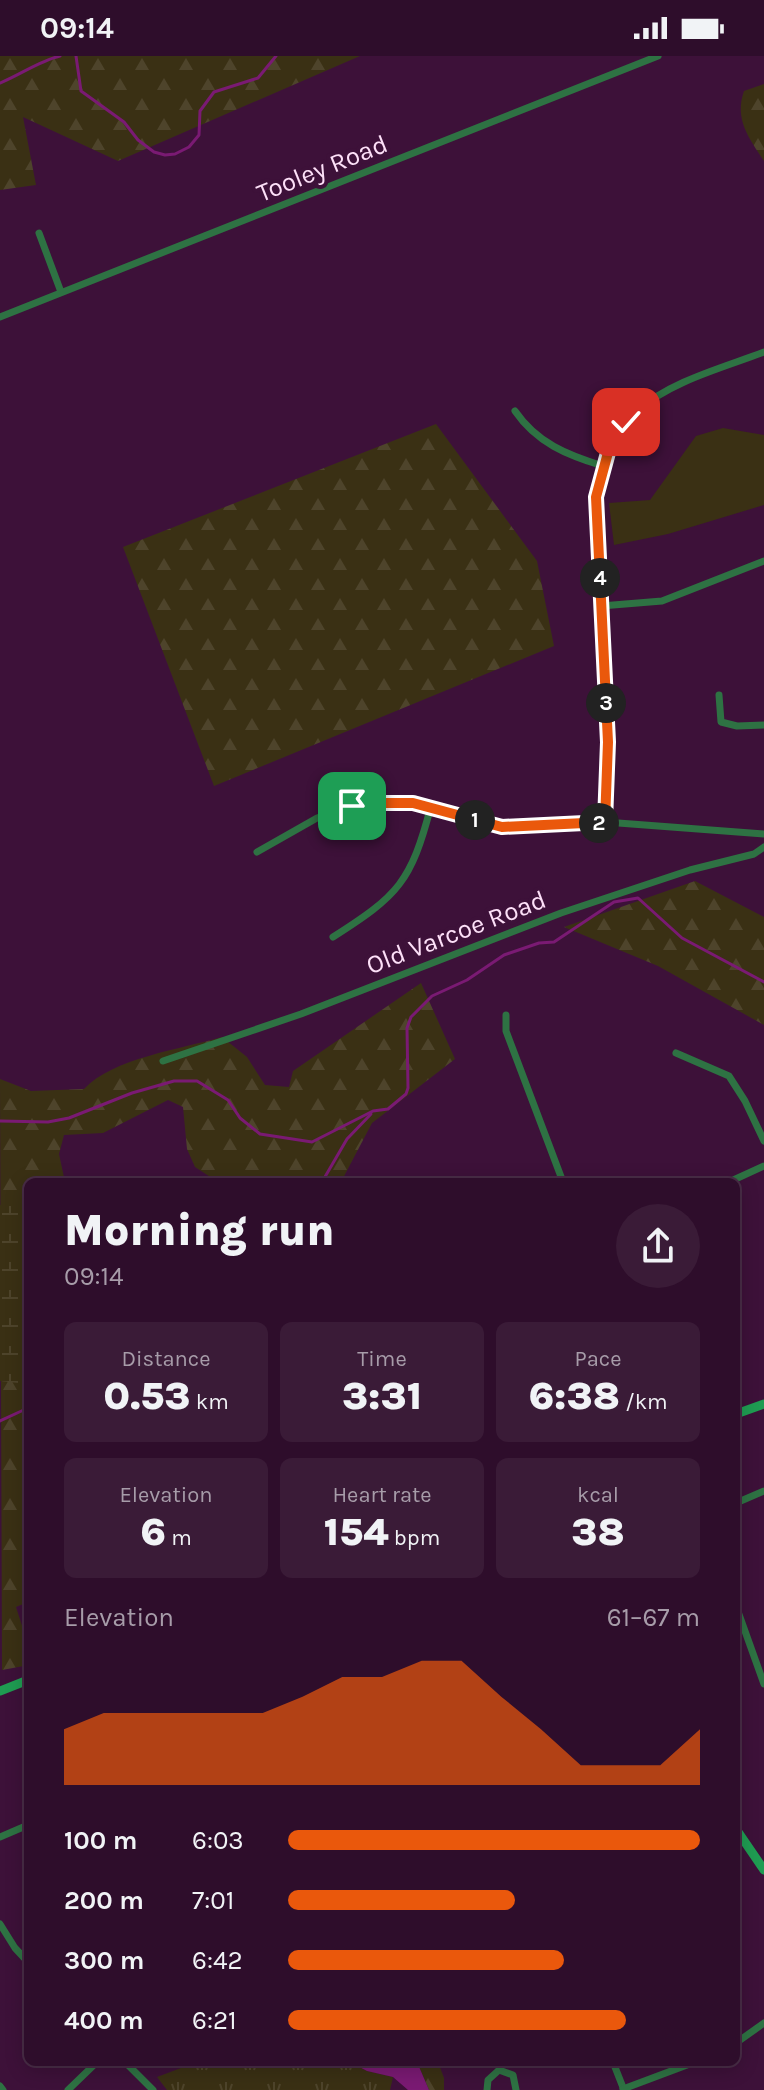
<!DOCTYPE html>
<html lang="en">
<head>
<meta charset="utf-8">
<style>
	body { margin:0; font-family:Karla,sans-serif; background:#3a1b37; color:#f1f3f6; height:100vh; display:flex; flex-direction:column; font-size:30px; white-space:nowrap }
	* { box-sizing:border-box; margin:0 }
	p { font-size:26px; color:#a79ca9 }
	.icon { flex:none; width:44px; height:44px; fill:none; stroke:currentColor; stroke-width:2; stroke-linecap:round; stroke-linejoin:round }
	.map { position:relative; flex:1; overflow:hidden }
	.drawer { position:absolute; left:24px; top:1122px; width:716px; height:888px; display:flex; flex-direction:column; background:#2e0d2b; border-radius:12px; box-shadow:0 4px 20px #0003,0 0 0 2px #492d47 }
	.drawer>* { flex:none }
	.pin { position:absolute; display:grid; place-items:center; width:68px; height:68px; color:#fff; margin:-34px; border-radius:16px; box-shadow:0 4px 12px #0006 }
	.km { position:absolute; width:40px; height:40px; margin:-20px; border-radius:50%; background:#222; color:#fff; font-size:22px; line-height:40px; text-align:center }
	.round { display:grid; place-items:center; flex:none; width:84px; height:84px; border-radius:42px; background:#3a1b37 }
	.head { display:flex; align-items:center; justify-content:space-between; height:136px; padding:0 40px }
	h1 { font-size:44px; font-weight:800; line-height:60px }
	.figures { display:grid; grid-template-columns:repeat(3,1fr); gap:12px; height:136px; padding:8px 40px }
	.figures div { display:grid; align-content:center; border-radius:12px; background:#3a1b37; text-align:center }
	.figures b { font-size:40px; font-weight:800 }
	.figures small { font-size:22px; font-weight:400 }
	.figures p { font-size:22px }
	.chart { height:224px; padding:16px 40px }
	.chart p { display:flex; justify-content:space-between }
	.chart svg { width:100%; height:144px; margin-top:8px; fill:#ea580c; opacity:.7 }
	ul { padding:0 40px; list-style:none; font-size:26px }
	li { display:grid; grid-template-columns:128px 96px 1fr; align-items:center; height:60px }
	li i { height:20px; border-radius:10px; background:#ea580c }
	.status { display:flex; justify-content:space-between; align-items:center; height:56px; padding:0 40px; background:#2e0d2b; direction:ltr }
	.status svg { height:22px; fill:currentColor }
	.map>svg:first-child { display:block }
</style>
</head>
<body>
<div class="status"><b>09:14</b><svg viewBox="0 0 49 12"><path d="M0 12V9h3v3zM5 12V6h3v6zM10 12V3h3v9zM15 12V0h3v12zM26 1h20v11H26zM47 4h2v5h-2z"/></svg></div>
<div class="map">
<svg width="764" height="2034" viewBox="0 0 764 2034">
	<defs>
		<pattern id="forest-firs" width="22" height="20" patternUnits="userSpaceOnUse" patternTransform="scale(2)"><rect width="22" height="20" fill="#3a3014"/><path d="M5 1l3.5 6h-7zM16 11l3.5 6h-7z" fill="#4e442b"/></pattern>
		<pattern id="wetland-marsh" width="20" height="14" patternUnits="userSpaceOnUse" patternTransform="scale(2)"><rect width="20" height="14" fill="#3a3014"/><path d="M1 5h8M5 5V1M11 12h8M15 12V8" fill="none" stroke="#4e442b"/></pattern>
		<pattern id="park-tufts" width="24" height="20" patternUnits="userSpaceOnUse" patternTransform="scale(2)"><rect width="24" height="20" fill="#3a3014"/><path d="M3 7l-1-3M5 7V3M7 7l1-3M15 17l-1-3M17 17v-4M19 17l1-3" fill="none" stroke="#4e442b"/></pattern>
	</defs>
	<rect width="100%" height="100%" fill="#3d1139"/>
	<path fill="#3a3014" d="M723 372 764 379V449L668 478 614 489 609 447 650 444 696 380Z"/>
	<g fill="url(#forest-firs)">
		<path d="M0 0H360L118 105 23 61 36 129 0 134Z"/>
		<path d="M764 28V105C749 82 734 63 744 35Z"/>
		<path d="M436 368 537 505 554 590 214 730 123 491Z"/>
		<path d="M695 825 764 861V969L658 910 564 871Z"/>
		<path d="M421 927 455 1003 372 1067 341 1126H218L195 1111 187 1093 183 1051 168 1044 103 1077 64 1079 59 1098 65 1126H28V1546L16 1551 26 1582 28 1605 24 1610 2 1614 0 1023 31 1035 84 1033C113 1002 182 993 222 981L247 1001 265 1029 289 1031 293 1015Z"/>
		<path d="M417 2006H438L444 2022V2034H429Z"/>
	</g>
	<path fill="url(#wetland-marsh)" d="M0 1149 28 1150V1328L0 1325Z"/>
	<path fill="url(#park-tufts)" d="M197 2006H350L367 2015 393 2021 390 2034H167L157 2021Z"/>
	<path fill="#7a1a73" d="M350 2006H417L429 2034H408L393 2021 367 2015Z"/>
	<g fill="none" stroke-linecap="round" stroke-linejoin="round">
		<g stroke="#7a1a73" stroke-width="3">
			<path d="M76 0 81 35 124 66 138 84 154 96 165 99 175 98 189 91 199 79 200 55 214 36 258 22 276 0"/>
			<path d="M0 27C20 19 39 5 60 0"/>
			<path d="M0 1065 48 1066 69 1062 132 1037 174 1025H197L228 1044 240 1062 260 1078 312 1086 373 1055 388 1053 406 1038 408 1032 407 972 411 961 432 940 467 924 504 899 539 887 554 886 614 846 638 842 682 882 764 926"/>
			<path d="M322 1126 347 1083 371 1058"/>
			<path d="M0 1365 28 1352"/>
		</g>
		<g stroke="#2e7243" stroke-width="7">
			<path d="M39 177 61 236"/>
			<path d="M0 261 658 0"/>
			<path d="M515 355C537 387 567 399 603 410"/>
			<path d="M601 550 662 545 764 505"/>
			<path d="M719 639 721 666 737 670 764 669"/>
			<path d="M605 766C608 694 605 623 601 552 599 510 590 464 599 424 604 397 618 373 637 355 671 325 722 312 764 296"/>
			<path d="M257 796 317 762 352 750 395 746 431 750 502 771 605 766 764 778"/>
			<path d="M333 881C399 839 411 826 431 750"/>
			<path d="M506 959V975L563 1126"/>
			<path d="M676 997 729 1020 745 1045 764 1085"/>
			<path d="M163 1005 301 958 561 857 690 814 754 798 764 791"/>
			<path d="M729 1126 764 1110"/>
			<path d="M736 1447 764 1435"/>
			<path d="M736 1550 764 1628"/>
			<path d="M0 1781 28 1769"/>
			<path d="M0 1868 15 1892 28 1906"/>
			<path d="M736 1987 764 1967"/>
			<path d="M125 2006 153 2034"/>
			<path d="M613 2006 624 2034"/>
			<path d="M499 2014 513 2019 516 2034"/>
			<path d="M0 2030 3 2034"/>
			<path d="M623 2033 695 2006"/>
			<path d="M68 2034 97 2006"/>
			<path d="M487 2034 488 2024 499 2014"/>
		</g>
		<g stroke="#1f9c52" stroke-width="9">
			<path d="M736 1358 764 1348"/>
			<path d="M0 1635 28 1624"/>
			<path d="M736 1773 764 1814"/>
		</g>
	</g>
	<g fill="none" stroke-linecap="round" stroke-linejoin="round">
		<g stroke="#fff" stroke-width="16">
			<path id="route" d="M352 750 375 747H413L502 771 605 766 608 686 596 441 609 393 626 366"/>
		</g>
		<use href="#route" stroke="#ea580c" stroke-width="10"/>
	</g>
	<g text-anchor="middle" stroke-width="8" stroke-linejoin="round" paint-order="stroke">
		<g font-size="26" fill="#fde0f8" stroke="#3d1139">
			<text transform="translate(322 112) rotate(-22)" y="9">Tooley Road</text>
			<text transform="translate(456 876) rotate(-21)" y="9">Old Varcoe Road</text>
		</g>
	</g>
</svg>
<div class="pin" style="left:352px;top:750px;background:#1e9e55"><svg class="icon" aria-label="arrive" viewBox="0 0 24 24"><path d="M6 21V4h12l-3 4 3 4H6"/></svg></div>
<div class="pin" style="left:626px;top:366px;background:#d93025"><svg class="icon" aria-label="check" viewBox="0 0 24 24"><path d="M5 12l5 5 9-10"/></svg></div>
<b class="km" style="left:475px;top:764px">1</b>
<b class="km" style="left:599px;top:767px">2</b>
<b class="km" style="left:606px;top:647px">3</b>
<b class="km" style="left:600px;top:522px">4</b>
<section class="drawer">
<div class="head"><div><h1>Morning run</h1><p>09:14</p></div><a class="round"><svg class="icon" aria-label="share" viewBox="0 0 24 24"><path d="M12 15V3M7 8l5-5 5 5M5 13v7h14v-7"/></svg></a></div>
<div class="figures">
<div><p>Distance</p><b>0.53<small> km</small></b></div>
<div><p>Time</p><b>3:31</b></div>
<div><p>Pace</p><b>6:38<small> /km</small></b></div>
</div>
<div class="figures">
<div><p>Elevation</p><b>6<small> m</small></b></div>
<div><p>Heart rate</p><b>154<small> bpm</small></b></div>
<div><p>kcal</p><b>38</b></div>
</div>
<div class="chart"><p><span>Elevation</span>61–67 m</p>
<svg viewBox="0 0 160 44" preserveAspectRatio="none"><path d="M0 44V27L10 22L20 22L30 22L40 22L50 22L60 17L70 11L80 11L90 6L100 6L110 17L120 27L130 38L140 38L150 38L160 27V44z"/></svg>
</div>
<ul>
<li><b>100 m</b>6:03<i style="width:100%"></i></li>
<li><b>200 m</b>7:01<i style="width:55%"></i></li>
<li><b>300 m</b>6:42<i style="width:67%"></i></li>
<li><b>400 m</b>6:21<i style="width:82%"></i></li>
</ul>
</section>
</div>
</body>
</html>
